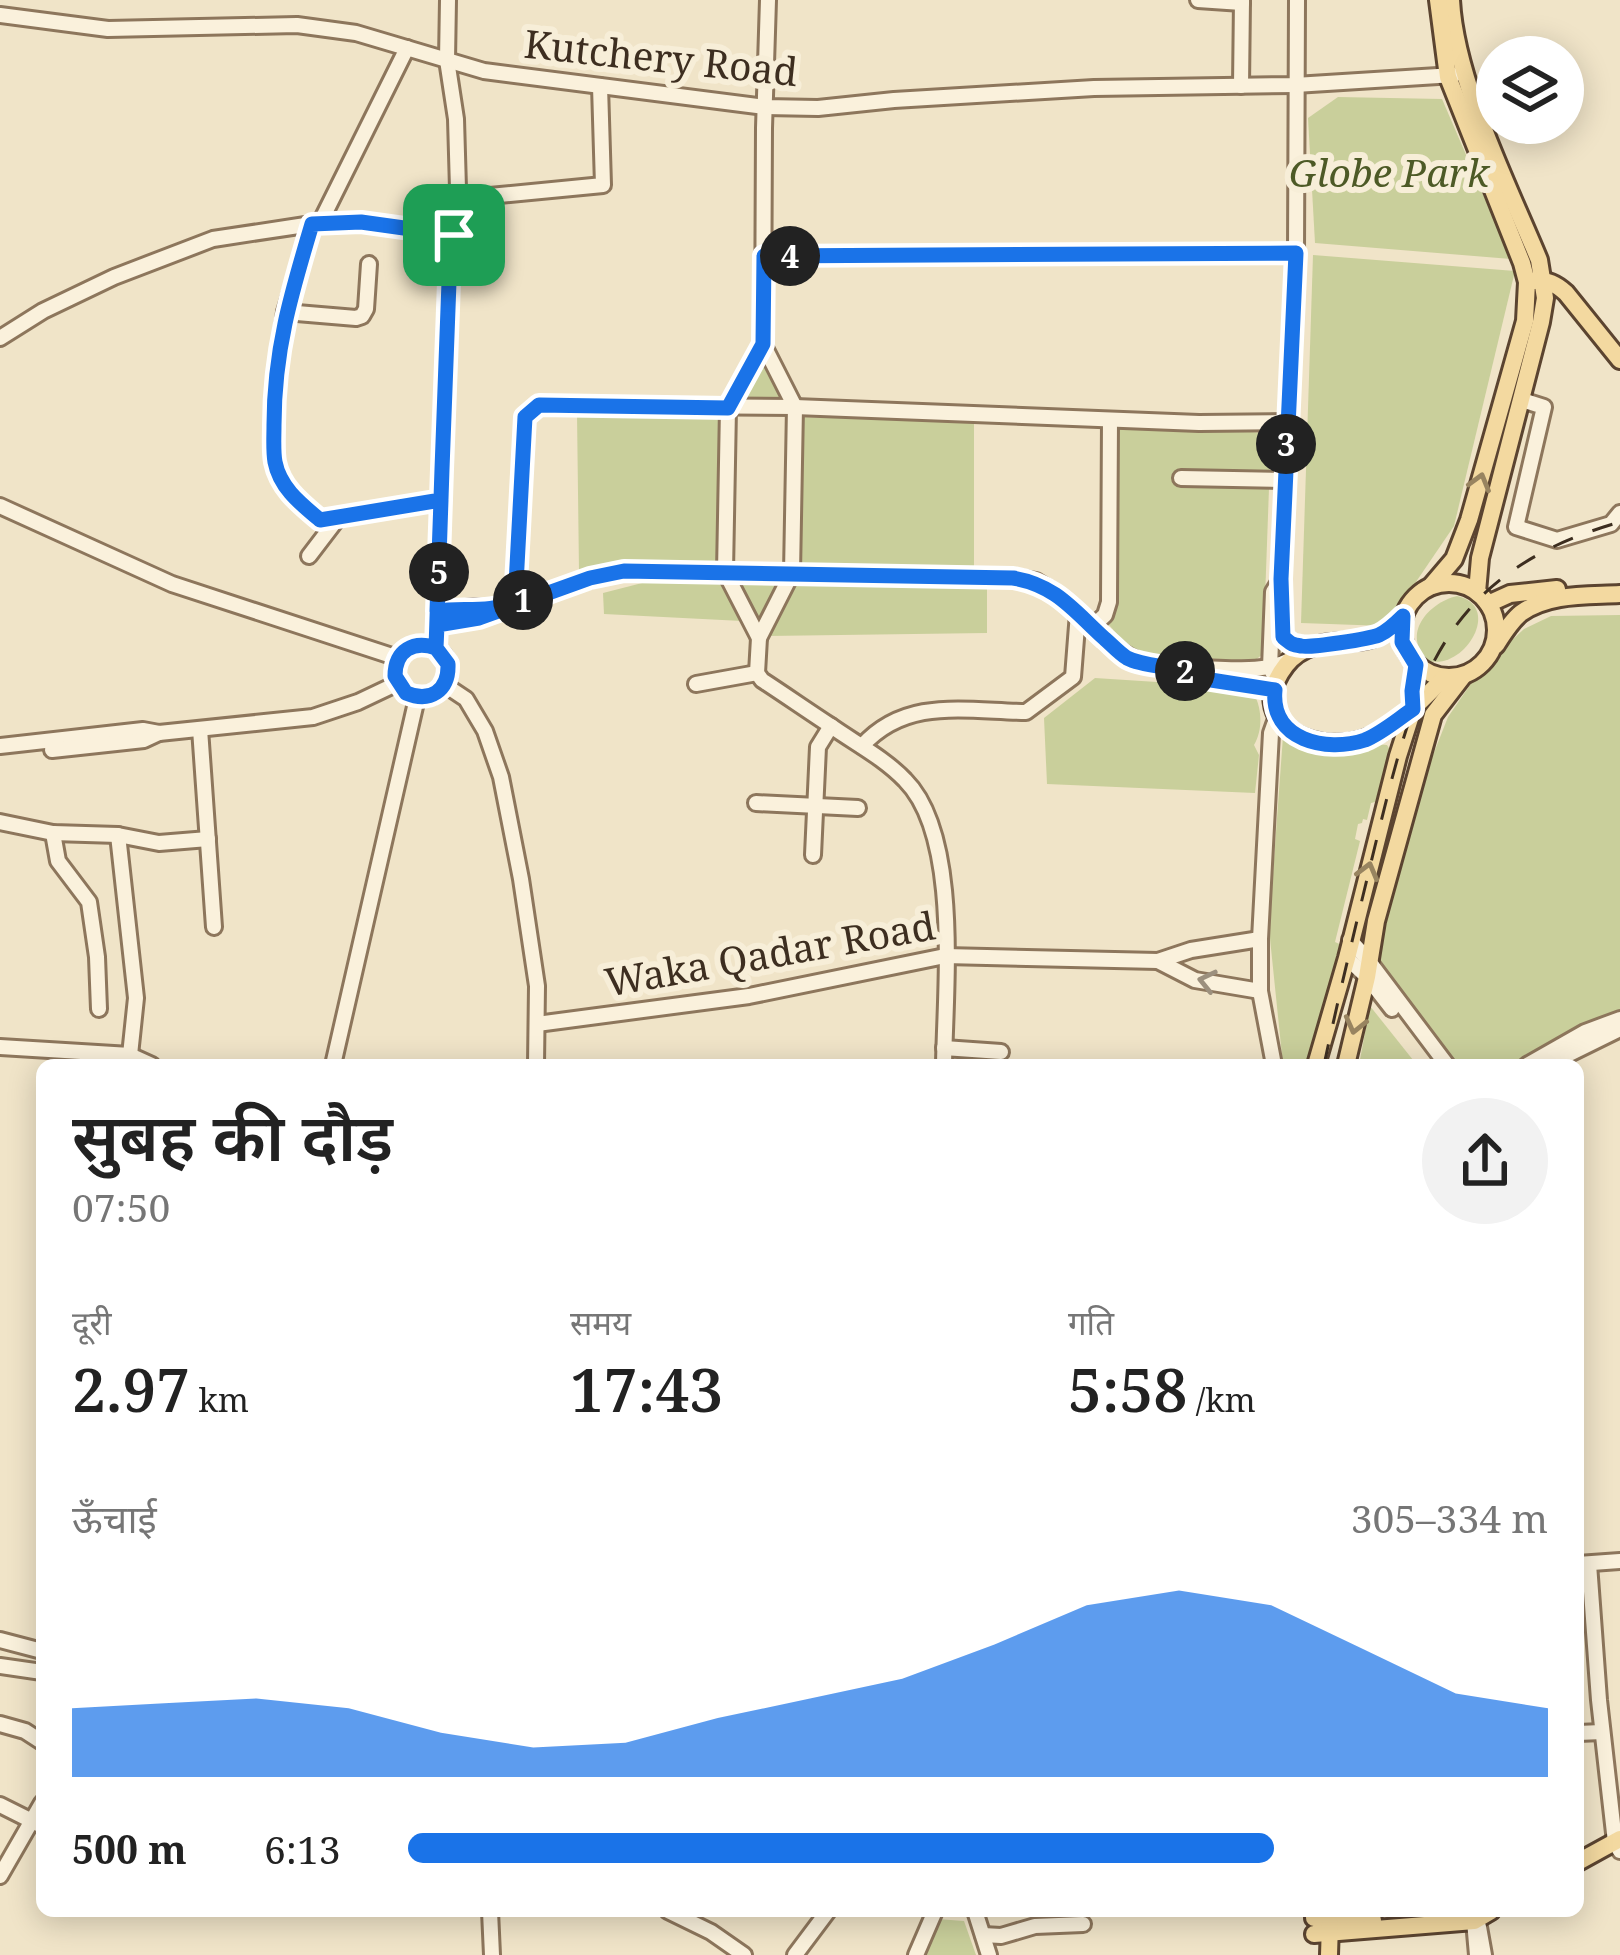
<!DOCTYPE html>
<html lang="hi">
<head>
<meta charset="utf-8">
<style>
	body { margin:0; font-family:"Noto Serif","Noto Sans Devanagari",serif; background:#f2f2f2; color:#222; height:100vh; display:flex; flex-direction:column; font-size:45px; white-space:nowrap }
	* { box-sizing:border-box; margin:0 }
	p { font-size:39px; color:#767676 }
	.icon { flex:none; width:66px; height:66px; fill:none; stroke:currentColor; stroke-width:2; stroke-linecap:round; stroke-linejoin:round }
	.map { position:relative; flex:1; overflow:hidden }
	.sheet { position:absolute; left:36px; top:1059px; width:1548px; height:858px; display:flex; flex-direction:column; background:#fff; border-radius:18px; box-shadow:0 6px 30px #0003 }
	.sheet>* { flex:none }
	.fabs { position:absolute; left:1476px; top:36px; display:grid; gap:24px }
	.fabs a { display:grid; place-items:center; width:108px; height:108px; border-radius:50%; background:#fff; box-shadow:0 6px 30px #0003; font-size:60px }
	.pin { position:absolute; display:grid; place-items:center; width:102px; height:102px; color:#fff; margin:-51px; border-radius:24px; box-shadow:0 6px 18px #0006 }
	.km { position:absolute; width:60px; height:60px; margin:-30px; border-radius:50%; background:#222; color:#fff; font-size:33px; line-height:60px; text-align:center }
	.round { display:grid; place-items:center; flex:none; width:126px; height:126px; border-radius:63px; background:#f2f2f2 }
	.overview { display:flex; align-items:center; justify-content:space-between; height:204px; padding:0 36px }
	h1 { font-size:66px; font-weight:600; line-height:90px }
	.stats { display:grid; grid-template-columns:repeat(3,1fr); gap:18px; height:204px; padding:12px 36px }
	.stats div { display:grid; align-content:center }
	.stats b { font-size:60px; font-weight:600 }
	.stats small { font-size:33px; font-weight:400 }
	.stats p { font-size:33px }
	.chart { height:336px; padding:24px 36px }
	.chart p { display:flex; justify-content:space-between }
	.chart svg { width:100%; height:216px; margin-top:12px; fill:#1a73e8; opacity:.7 }
	ul { padding:0 36px; list-style:none; font-size:39px }
	li { display:grid; grid-template-columns:192px 144px 1fr; align-items:center; height:90px }
	li i { height:30px; border-radius:15px; background:#1a73e8 }
	.map>svg:first-child { display:block }
</style>
</head>
<body>
<div class="map">
<svg width="1620" height="1955" viewBox="0 0 1620 1955">
	<rect width="100%" height="100%" fill="#f0e4c8"/>
	<g fill="#c9cf9b">
		<path d="M1338 97 1442 99 1511 259 1315 243 1308 118Z"/>
		<path d="M1313 255 1515 271 1454 526 1386 626 1301 623Z"/>
		<path d="M764 355 785 401 741 403Z"/>
		<path d="M577 414 719 418V565L613 562 579 571Z"/>
		<path d="M801 417 974 422V569L799 564Z"/>
		<path d="M1111 425 1271 433 1263 654 1249 665 1162 659 1132 651 1101 616Z"/>
		<path d="M650 581 722 583 742 621 604 614 603 593Z"/>
		<path d="M736 583H782L764 620H754Z"/>
		<path d="M796 583 987 584V633L767 636Z"/>
		<path d="M1457 596C1503 606 1465 670 1429 661 1400 635 1428 603 1457 596Z"/>
		<path d="M1620 615V1010L1507 1065H1456L1376 957 1422 783 1448 717 1481 669 1524 629 1551 616Z"/>
		<path d="M1095 678 1250 688C1262 703 1264 728 1254 745L1259 755 1255 793 1047 784 1044 718Z"/>
		<path d="M1283 736C1302 748 1326 754 1349 752 1363 751 1372 742 1387 745L1392 753 1375 802 1371 803 1367 820 1363 819 1362 823 1358 824 1355 839 1360 841 1335 942 1344 946 1310 1065H1283L1269 929Z"/>
		<path d="M1370 1006 1417 1065H1359Z"/>
		<path d="M937 1919 964 1921 976 1955H921Z"/>
	</g>
	<g fill="none" stroke-linecap="round" stroke-linejoin="round">
		<g stroke="#8d765c" stroke-width="20">
			<g id="minor">
				<path d="M768 0 764 128 763 344 795 407 792 573 759 638 757 673 762 680C785 695 808 711 831 726 855 743 884 758 905 780 961 836 945 990 944 1065"/>
				<path d="M1198 0 1242 3"/>
				<path d="M1297 0 1296 253 1281 579 1283 637 1289 643 1308 647"/>
				<path d="M0 15 108 29 297 25 356 33 484 71 765 107 818 108 894 100 1094 88 1295 85 1454 75"/>
				<path d="M1241 86 1242 0"/>
				<path d="M458 199 603 185 600 86"/>
				<path d="M320 223 407 48"/>
				<path d="M312 224 285 312 274 394 275 463 283 482 294 499 320 520 441 500"/>
				<path d="M763 256 1296 253"/>
				<path d="M285 312 356 318 362 316 366 309 369 264"/>
				<path d="M0 338 43 311 114 277 213 239 312 224 361 222 454 235"/>
				<path d="M1522 400 1544 407 1516 527 1557 540 1611 524 1620 513"/>
				<path d="M1181 478 1285 480"/>
				<path d="M0 506 172 584 398 658"/>
				<path d="M309 556 338 518"/>
				<path d="M515 603 525 417 539 405 795 407 1199 423 1287 422"/>
				<path d="M438 611 475 607 495 610"/>
				<path d="M437 625C501 614 560 584 624 571L1013 577 1036 581 1049 589C1088 621 1116 663 1169 669 1181 671 1187 672 1197 668 1228 668 1262 674 1290 660"/>
				<path d="M1092 627 1105 615 1109 602 1110 420"/>
				<path d="M759 638 725 572 728 408 763 344"/>
				<circle cx="422" cy="671" r="27"/>
				<path d="M437 648 449 282 458 189 456 119 447 60 448 0"/>
				<path d="M1191 672 1198 678 1275 690"/>
				<path d="M1273 674 1270 667 1273 592 1281 579"/>
				<path d="M696 684 757 673"/>
				<path d="M445 685 466 699 485 731 501 777 521 879 537 986 536 1065"/>
				<path d="M200 729 214 927"/>
				<path d="M0 746 143 730 159 733 313 717 358 702 398 683"/>
				<path d="M862 746C906 697 965 711 1026 712L1073 677 1078 613"/>
				<path d="M52 750 144 740 159 733"/>
				<path d="M756 803 858 808"/>
				<path d="M0 822 53 833 118 835 159 843 208 839"/>
				<path d="M53 833 58 861 89 902 97 957 99 1009"/>
				<path d="M118 835 136 998 130 1055"/>
				<path d="M813 855 818 747 831 726"/>
				<path d="M1350 940 1368 960 1447 1065"/>
				<path d="M1347 958 1367 977 1392 1009"/>
				<path d="M1158 961 1195 980 1260 991"/>
				<path d="M537 1024 749 996 945 956 1158 961 1191 950 1260 939"/>
				<path d="M0 1047 130 1055 152 1065"/>
				<path d="M944 1048 1001 1052"/>
				<path d="M333 1065 417 698"/>
				<path d="M1274 1065 1260 991V939L1271 733 1277 716"/>
				<path d="M1527 1065 1585 1032 1620 1019"/>
				<path d="M1547 1065 1620 1029"/>
				<path d="M1578 1564 1620 1561"/>
				<path d="M1589 1564 1599 1700 1615 1842 1620 1851"/>
				<path d="M0 1640 42 1651"/>
				<path d="M0 1666 42 1672"/>
				<path d="M0 1724 25 1731 42 1742"/>
				<path d="M1578 1733 1602 1732"/>
				<path d="M0 1805 42 1826"/>
				<path d="M0 1876 42 1803"/>
				<path d="M490 1911 492 1955"/>
				<path d="M668 1911 711 1932 744 1955"/>
				<path d="M975 1911 989 1955"/>
				<path d="M983 1935 1001 1936 1035 1926 1083 1924"/>
				<path d="M795 1955 828 1911"/>
				<path d="M916 1955 935 1911"/>
				<path d="M1477 1955 1474 1921 1479 1927 1484 1955"/>
			</g>
		</g>
		<g stroke="#5b4430" stroke-width="22">
			<g id="major">
				<path d="M1451 0C1455 80 1508 185 1539 260L1545 298 1541 322 1480 558 1477 592"/>
				<path d="M1534 281C1548 280 1556 284 1566 293L1620 360"/>
				<circle cx="1449" cy="630" r="47"/>
				<path d="M1431 586 1454 559 1469 520 1525 321 1527 282 1522 263 1448 77 1438 0"/>
				<path d="M1488 604 1510 594 1557 589"/>
				<path d="M1403 616C1391 627 1380 638 1364 640 1335 644 1307 639 1286 665 1243 720 1311 756 1362 740 1395 730 1421 701 1444 678"/>
				<path d="M1496 645C1503 634 1511 621 1521 613 1549 593 1588 596 1620 594"/>
				<path d="M1316 1065 1347 958 1398 756 1413 709 1416 665"/>
				<path d="M1346 1065 1367 977 1376 921 1433 715 1463 676"/>
				<path d="M1578 1862 1620 1839"/>
				<path d="M1314 1918 1373 1920"/>
				<path d="M1314 1934 1474 1921 1491 1911"/>
				<path d="M1329 1955 1330 1924"/>
			</g>
		</g>
		<use href="#minor" stroke="#faf1dc" stroke-width="14"/>
		<use href="#major" stroke="#f3d9a0" stroke-width="16"/>
		<path stroke="#3d2e20" stroke-width="3" stroke-dasharray="21 21" stroke-linecap="butt" d="M1324 1065C1340 990 1358 916 1376 842 1416 679 1442 573 1620 522"/>
	</g>
	<defs><path id="oneway-chevron" d="M-2-3.5L2.5 0L-2 3.5" fill="none" stroke-width="1.6" stroke-linecap="round" stroke-linejoin="round" transform="scale(3)"/></defs>
	<g stroke="#988460">
		<use href="#oneway-chevron" transform="translate(1480 482) rotate(-74)"/>
		<use href="#oneway-chevron" transform="translate(1368 871) rotate(-75)"/>
		<use href="#oneway-chevron" transform="translate(1355 1025) rotate(104)"/>
	</g>
	<use stroke="#9c907e" href="#oneway-chevron" transform="translate(1207 981) rotate(-167)"/>
	<g fill="none" stroke-linecap="round" stroke-linejoin="round">
		<g stroke="#fff" stroke-width="24">
			<path id="route" d="M454 235 449 282 442 469C440 529 438 588 436 648 414 640 395 650 395 676L406 693C430 703 449 691 448 664L436 648 437 625 479 618 590 578 624 571 1013 578C1056 585 1074 611 1105 639 1112 645 1119 653 1127 658 1148 669 1183 664 1198 678L1275 690C1270 740 1326 753 1365 740 1382 733 1398 719 1413 709L1412 691 1416 665 1402 642 1403 616C1395 624 1389 630 1379 635 1369 639 1311 648 1301 646 1289 644 1292 644 1283 637L1281 579 1296 253 764 256 763 344 728 408 539 405 525 417 515 603C490 612 464 608 437 611L441 500 320 520C301 504 280 488 275 462 273 451 274 437 274 425 274 351 291 294 312 224L361 222 454 235"/>
		</g>
		<use href="#route" stroke="#1a73e8" stroke-width="15"/>
	</g>
	<g text-anchor="middle" stroke-width="12" stroke-linejoin="round" paint-order="stroke">
		<g font-size="39" fill="#3d2e20" stroke="#f7eed8">
			<text transform="translate(661 58) rotate(6)" y="14">Kutchery Road</text>
			<text transform="translate(770 954) rotate(-10)" y="14">Waka Qadar Road</text>
		</g>
		<g font-size="39" font-style="italic" fill="#4d5a26" stroke="#f7eed8">
			<text x="1389" y="187">Globe Park</text>
		</g>
	</g>
</svg>
<div class="fabs">
<a><svg class="icon" aria-label="layers" viewBox="0 0 24 24"><path d="M12 4l9 5-9 5-9-5zM3 14l9 5 9-5"/></svg></a>
</div>
<div class="pin" style="left:454px;top:235px;background:#1e9e55"><svg class="icon" aria-label="arrive" viewBox="0 0 24 24"><path d="M6 21V4h12l-3 4 3 4H6"/></svg></div>
<b class="km" style="left:523px;top:600px">1</b>
<b class="km" style="left:1185px;top:671px">2</b>
<b class="km" style="left:1286px;top:444px">3</b>
<b class="km" style="left:790px;top:256px">4</b>
<b class="km" style="left:439px;top:572px">5</b>
<section class="sheet">
<div class="overview"><div><h1>सुबह की दौड़</h1><p>07:50</p></div><a class="round"><svg class="icon" aria-label="share" viewBox="0 0 24 24"><path d="M12 15V3M7 8l5-5 5 5M5 13v7h14v-7"/></svg></a></div>
<div class="stats">
<div><p>दूरी</p><b>2.97<small> km</small></b></div>
<div><p>समय</p><b>17:43</b></div>
<div><p>गति</p><b>5:58<small> /km</small></b></div>
</div>
<div class="chart"><p><span>ऊँचाई</span>305–334 m</p>
<svg viewBox="0 0 160 44" preserveAspectRatio="none"><path d="M0 44V30L10 29L20 28L30 30L40 35L50 38L60 37L70 32L80 28L90 24L100 17L110 9L120 6L130 9L140 18L150 27L160 30V44z"/></svg>
</div>
<ul>
<li><b>500 m</b>6:13<i style="width:76%"></i></li>
</ul>
</section>
</div>
</body>
</html>
